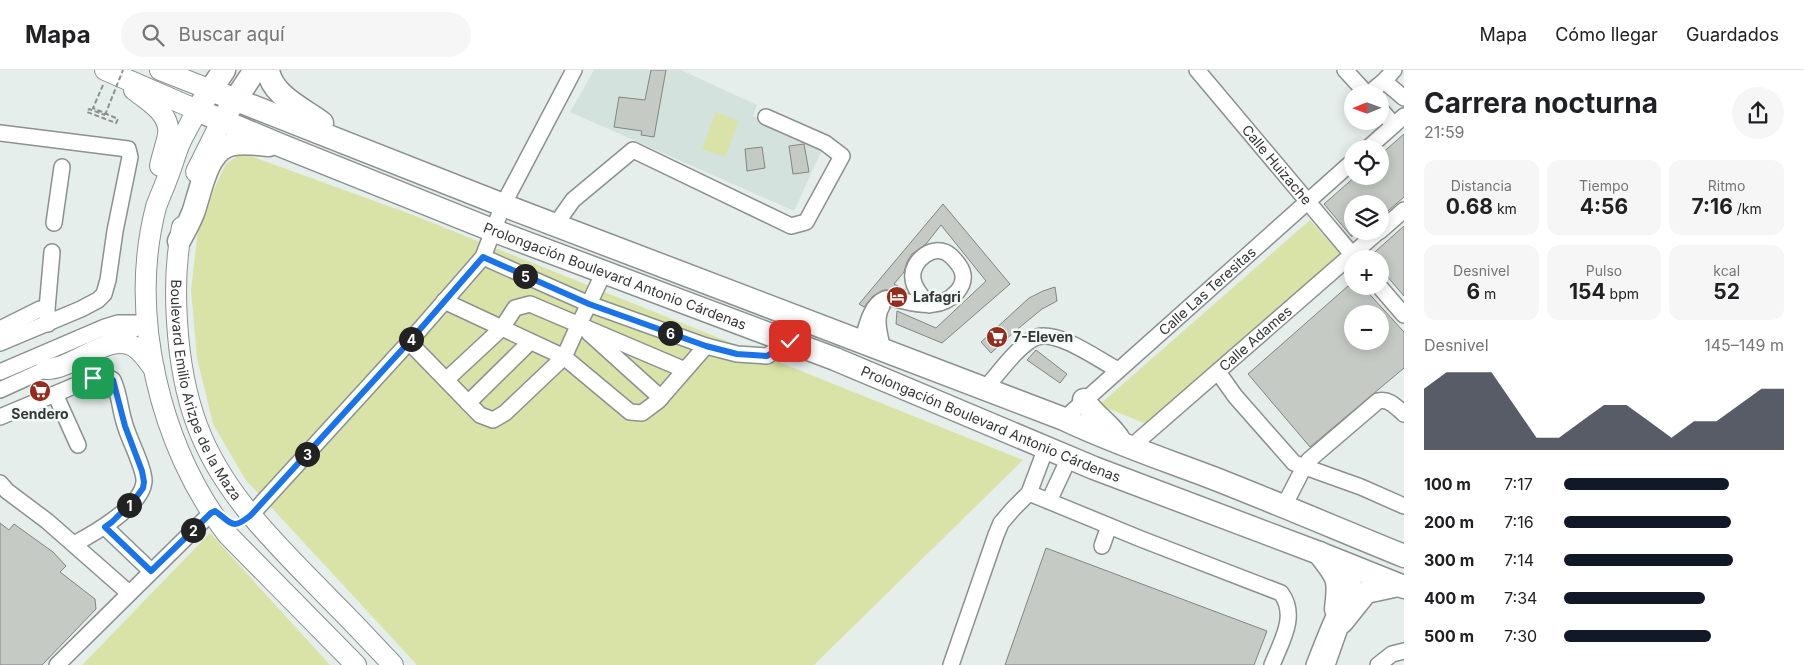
<!DOCTYPE html>
<html lang="es">
<head>
<meta charset="utf-8">
<style>
	body { margin:0; font-family:Inter,sans-serif; background:#f6f6f6; color:#202124; height:100vh; display:flex; flex-direction:column; font-size:19px; white-space:nowrap }
	* { box-sizing:border-box; margin:0 }
	p { font-size:16px; color:#757577 }
	.icon { flex:none; width:28px; height:28px; fill:none; stroke:currentColor; stroke-width:2; stroke-linecap:round; stroke-linejoin:round }
	.map { position:relative; flex:1; overflow:hidden }
	.side { display:flex; flex-direction:column; background:#fff; width:400px }
	.side>* { flex:none }
	.needle { width:32px; rotate:269deg }
	.controls { position:absolute; left:1344px; top:15px; display:grid; gap:10px }
	.controls a { display:grid; place-items:center; width:45px; height:45px; border-radius:50%; background:#fff; box-shadow:0 2px 12px #0003; font-size:25px }
	.pin { position:absolute; display:grid; place-items:center; width:42px; height:42px; color:#fff; margin:-21px; border-radius:10px; box-shadow:0 2px 8px #0006 }
	.km { position:absolute; width:25px; height:25px; margin:-12px; border-radius:50%; background:#222; color:#fff; font-size:14px; line-height:25px; text-align:center }
	.round { display:grid; place-items:center; flex:none; width:52px; height:52px; border-radius:26px; background:#f6f6f6 }
	.head { display:flex; align-items:center; justify-content:space-between; height:85px; padding:0 20px }
	h1 { font-size:28px; font-weight:700; line-height:38px }
	.figures { display:grid; grid-template-columns:repeat(3,1fr); gap:8px; height:85px; padding:5px 20px }
	.figures div { display:grid; align-content:center; border-radius:12px; background:#f6f6f6; text-align:center }
	.figures b { font-size:21px; font-weight:700 }
	.figures small { font-size:14px; font-weight:400 }
	.figures p { font-size:14px }
	.chart { height:140px; padding:10px 20px }
	.chart p { display:flex; justify-content:space-between }
	.chart svg { width:100%; height:90px; margin-top:5px; fill:#111827; opacity:.7 }
	ul { padding:0 20px; list-style:none; font-size:16px }
	li { display:grid; grid-template-columns:80px 60px 1fr; align-items:center; height:38px }
	li i { height:12px; border-radius:6px; background:#111827 }
	header { display:flex; align-items:center; gap:30px; box-sizing:border-box; height:70px; padding:0 25px; background:#fff; border-bottom:1px solid #e0e0e0 }
	header strong { font-size:24px }
	nav { display:flex; gap:28px; margin-inline-start:auto; font-size:18px }
	.search { width:350px; height:45px; background:#f6f6f6; display:flex; align-items:center; gap:12px; box-sizing:border-box; padding:0 18px; border-radius:28px; color:#757577; font-size:19px }
	main { display:flex; flex:1; min-height:0 }
	.map>svg:first-child { display:block }
</style>
</head>
<body>
<header>
<strong>Mapa</strong>
<div class="search"><svg class="icon" aria-label="search" viewBox="0 0 24 24"><circle cx="10" cy="10" r="6"/><path d="M15 15l6 6"/></svg>Buscar aquí</div>
<nav><a>Mapa</a><a>Cómo llegar</a><a>Guardados</a></nav>
</header>
<main>
<div class="map">
<svg width="1404" height="595" viewBox="0 0 1404 595">
	<rect width="100%" height="100%" fill="#e6eeeb"/>
	<path fill="#d3e2dd" d="M594 0H681L757 35 753 46 823 78 794 141 570 42Z"/>
	<g fill="#d9e3a8">
		<path d="M716 42 739 51 725 87 702 79Z"/>
		<path d="M242 83 413 145 1023 390 814 595H417L245 409 213 354 197 288 191 220 199 151 226 94Z"/>
		<path d="M1310 150 1342 186 1149 355 1099 335Z"/>
		<path d="M210 463 330 595H82Z"/>
	</g>
	<g fill="#c5cac4" stroke="#818580" fill-rule="evenodd">
		<path d="M651 0H666L654 67 641 65 642 61 614 57 619 27 645 30Z"/>
		<path d="M1404 64V127L1380 148V134H1352V167L1324 134 1356 106H1380V85Z"/>
		<path d="M804 74 809 102 793 104 789 76Z"/>
		<path d="M762 77 765 98 747 101 745 79Z"/>
		<path d="M943 134 1010 214 942 273 896 254 897 241 936 258 986 211 941 155 926 174 912 184 907 192 904 202 894 214 906 220H883L873 226 864 237 859 234Z"/>
		<path d="M1404 156V226L1380 198V189H1367Z"/>
		<path d="M1348 216H1362L1404 262V298L1310 377 1248 304ZM1352 244H1380V271H1352Z"/>
		<path d="M1055 217 1057 231 1042 239 1014 262 991 283 981 272 1029 228 1043 221Z"/>
		<path d="M1036 280 1067 304 1060 313 1027 290Z"/>
		<path d="M0 453 9 460 14 454 53 482 66 496 60 502 95 529 96 539 42 595H0Z"/>
		<path d="M1046 478 1267 561 1254 595H1005Z"/>
	</g>
	<g fill="none" stroke-linecap="round" stroke-linejoin="round">
		<g stroke="#8a918e" stroke-width="18">
			<g id="minor">
				<path id="s1" d="M1197 0 1356 189"/>
				<path d="M1345 0 1367 24"/>
				<path d="M1384 11 1404 28"/>
				<path d="M1368 24 1384 11 1394 0"/>
				<path d="M1380 39 1394 55"/>
				<path d="M0 63 128 79 130 87 115 161 108 210 104 224 98 230 81 239 0 273"/>
				<path d="M1367 79 1404 46"/>
				<path d="M54 153 62 97"/>
				<path d="M556 154 573 130 633 80 791 156 806 152 842 86 825 73 766 47"/>
				<path d="M1380 161 1404 140"/>
				<path d="M604 202 589 234 706 276 737 284 767 286 790 271"/>
				<path d="M1379 216 1404 245"/>
				<path d="M444 231 564 287 630 342 642 343 658 331 706 276"/>
				<path d="M882 236C874 248 880 266 883 280"/>
				<path d="M48 254 47 239 52 182"/>
				<path d="M0 259 40 239"/>
				<path d="M589 263 661 328"/>
				<path d="M108 271 148 253"/>
				<path d="M409 272 480 345 493 350 505 343 564 287 579 254 589 234 483 187"/>
				<path d="M862 272C866 259 870 235 885 229 891 227 898 230 904 231 924 236 942 238 957 222 962 216 965 209 962 201 960 195 955 190 951 186 935 171 910 191 913 209 914 219 923 228 929 235"/>
				<path d="M0 302 105 257 118 253H144"/>
				<path d="M1218 302 1235 326 1294 393 1361 417 1404 436"/>
				<path d="M446 310 502 258 515 238 530 234 685 300"/>
				<path d="M985 319C997 305 1020 273 1037 267 1058 260 1099 290 1118 300"/>
				<path d="M0 320 55 295"/>
				<path d="M55 324 78 375"/>
				<path d="M468 333 530 272"/>
				<path d="M0 347 93 308 106 306 113 310C120 325 120 342 126 358 130 371 145 400 144 412 142 436 93 464 74 474"/>
				<path id="s2" d="M1064 349 1352 92"/>
				<path id="s3" d="M1131 377 1379 161"/>
				<path d="M0 413 7 421 47 451 129 523"/>
				<path d="M1029 423 1141 469 1281 523C1298 546 1281 572 1272 595"/>
				<path d="M1049 431 1069 388"/>
				<path d="M1284 436 1304 397 1309 390 1378 331C1389 328 1396 337 1404 344"/>
				<path d="M251 445 409 272 483 187 503 135 574 0"/>
				<path d="M105 457 151 501"/>
				<path d="M1102 476 1109 456"/>
				<path d="M57 595 211 443"/>
				<path d="M951 595 996 465 1001 453 1013 439 1029 423 1046 378"/>
				<path d="M1314 595C1327 562 1339 529 1360 500"/>
				<path d="M1327 595 1345 544"/>
				<path d="M1378 595 1392 584 1404 581"/>
			</g>
		</g>
		<g stroke="#8a918e" stroke-width="22">
			<g id="major">
				<path d="M105 0 197 40C192 51 185 62 180 73 175 85 172 97 167 109 164 118 159 128 156 137 128 245 160 377 227 464L356 595"/>
				<path d="M160 0 211 20"/>
				<path d="M134 20C149 31 171 44 168 65 166 75 162 86 160 96"/>
				<path d="M196 102 222 50"/>
				<path id="s4" d="M182 157C176 187 175 220 177 251 179 285 185 323 197 355 220 418 268 466 314 513 341 540 367 567 393 595"/>
				<path d="M46 299C72 300 109 262 133 276 142 281 148 291 154 299"/>
			</g>
		</g>
		<g stroke="#8a918e" stroke-width="25">
			<g id="highway">
				<path id="s5" d="M224 0 197 40 280 75 492 160 835 289 1094 398 1319 483 1404 517"/>
				<path d="M268 0C272 26 304 39 322 53"/>
				<path d="M211 20 503 135 1064 349C1112 372 1163 389 1213 408 1277 433 1340 460 1404 486"/>
				<path d="M228 41 255 0"/>
				<path d="M179 171C184 162 189 153 193 143 200 124 206 84 227 76 239 71 256 74 269 75"/>
				<path d="M1084 330C1094 347 1112 355 1121 373"/>
				<path d="M1319 483C1338 508 1340 507 1336 539"/>
				<path d="M1342 552 1366 522 1398 515"/>
			</g>
		</g>
		<path stroke="#8e9391" stroke-width="2" stroke-dasharray="5 2.5" stroke-linecap="butt" d="M103 15 93 38 118 49 116 53 87 42 89 39 105 45"/>
		<use href="#minor" stroke="#fff" stroke-width="15"/>
		<use href="#major" stroke="#fff" stroke-width="20"/>
		<use href="#highway" stroke="#fff" stroke-width="22"/>
		<path stroke="#8e9391" stroke-width="2" stroke-dasharray="5 2.5" stroke-linecap="butt" d="M105 45 123 0"/>
	</g>
	<g fill="none" stroke-linecap="round" stroke-linejoin="round">
		<g stroke="#fff" stroke-width="10">
			<path id="route" d="M93 308 106 306 113 310 125 356 142 401 144 412 143 418 135 429 112 452 105 457 151 501 211 443 215 441C232 453 232 461 251 445L409 272 483 187 589 234 706 276 737 284 767 286 790 271"/>
		</g>
		<use href="#route" stroke="#1a73e8" stroke-width="6"/>
	</g>
	<defs>
		<g id="hotel-disc" transform="scale(1.125)"><circle r="9.5" fill="#962c1d" stroke="#f3fbf8"/><path d="M-6-4.5h1.5V1H6V5H4.5V3h-9V5H-6ZM-4 0a1.8 1.8 0 1 1 3.6 0ZM.5 0V-2.5h3Q6-2.5 6 0Z" fill="#fff"/></g>
		<g id="supermarket-disc" transform="scale(1.125)"><circle r="9.5" fill="#962c1d" stroke="#f3fbf8"/><path d="M-6-5.5h2.5l.6 2H6L4.5 2H-2.5L-4.4-4H-6ZM-1.5 3.2a1.3 1.3 0 1 0 .1 0ZM3 3.2a1.3 1.3 0 1 0 .1 0Z" fill="#fff"/></g>
	</defs>
	<g fill-rule="evenodd">
		<use href="#hotel-disc" x="897" y="227"/>
		<use href="#supermarket-disc" x="997" y="267"/>
		<use href="#supermarket-disc" x="40" y="321"/>
	</g>
	<g text-anchor="middle" stroke-width="5" stroke-linejoin="round" paint-order="stroke">
		<g font-size="14" fill="#343736" stroke="#f3fbf8">
			<text dy="5" stroke="none"><textPath href="#s1" startOffset="124">Calle Huizache</textPath></text>
			<text dy="5" stroke="none"><textPath href="#s5" startOffset="498">Prolongación Boulevard Antonio Cárdenas</textPath></text>
			<text dy="5" stroke="none"><textPath href="#s2" startOffset="192">Calle Las Teresitas</textPath></text>
			<text dy="5" stroke="none"><textPath href="#s3" startOffset="165">Calle Adames</textPath></text>
			<text dy="5" stroke="none"><textPath href="#s4" startOffset="169">Boulevard Emilio Arizpe de la Maza</textPath></text>
			<text dy="5" stroke="none"><textPath href="#s5" startOffset="902">Prolongación Boulevard Antonio Cárdenas</textPath></text>
		</g>
		<g font-size="14" font-weight="bold" fill="#343736" stroke="#f3fbf8" text-anchor="start">
			<text x="913" y="232">Lafagri</text>
			<text x="1013" y="272">7-Eleven</text>
			<text x="40" y="349" text-anchor="middle">Sendero</text>
		</g>
	</g>
</svg>
<div class="controls">
<a><svg class="needle" viewBox="-14 -14 28 28"><path d="M0-13l5 13h-10z" fill="#e53935"/><path d="M0 13l5-13h-10z" fill="#757577"/></svg></a>
<a><svg class="icon" aria-label="locate" viewBox="0 0 24 24"><circle cx="12" cy="12" r="6"/><path d="M12 2v4M12 18v4M2 12h4M18 12h4"/></svg></a>
<a><svg class="icon" aria-label="layers" viewBox="0 0 24 24"><path d="M12 4l9 5-9 5-9-5zM3 14l9 5 9-5"/></svg></a>
<a>+</a>
<a>−</a>
</div>
<div class="pin" style="left:93px;top:308px;background:#1e9e55"><svg class="icon" aria-label="arrive" viewBox="0 0 24 24"><path d="M6 21V4h12l-3 4 3 4H6"/></svg></div>
<div class="pin" style="left:790px;top:271px;background:#d93025"><svg class="icon" aria-label="check" viewBox="0 0 24 24"><path d="M5 12l5 5 9-10"/></svg></div>
<b class="km" style="left:129px;top:435px">1</b>
<b class="km" style="left:193px;top:460px">2</b>
<b class="km" style="left:307px;top:384px">3</b>
<b class="km" style="left:411px;top:269px">4</b>
<b class="km" style="left:525px;top:206px">5</b>
<b class="km" style="left:670px;top:263px">6</b>
</div>
<section class="side">
<div class="head"><div><h1>Carrera nocturna</h1><p>21:59</p></div><a class="round"><svg class="icon" aria-label="share" viewBox="0 0 24 24"><path d="M12 15V3M7 8l5-5 5 5M5 13v7h14v-7"/></svg></a></div>
<div class="figures">
<div><p>Distancia</p><b>0.68<small> km</small></b></div>
<div><p>Tiempo</p><b>4:56</b></div>
<div><p>Ritmo</p><b>7:16<small> /km</small></b></div>
</div>
<div class="figures">
<div><p>Desnivel</p><b>6<small> m</small></b></div>
<div><p>Pulso</p><b>154<small> bpm</small></b></div>
<div><p>kcal</p><b>52</b></div>
</div>
<div class="chart"><p><span>Desnivel</span>145–149 m</p>
<svg viewBox="0 0 160 44" preserveAspectRatio="none"><path d="M0 44V14L10 6L20 6L30 6L40 22L50 38L60 38L70 30L80 22L90 22L100 30L110 38L120 30L130 30L140 22L150 14L160 14V44z"/></svg>
</div>
<ul>
<li><b>100 m</b>7:17<i style="width:75%"></i></li>
<li><b>200 m</b>7:16<i style="width:76%"></i></li>
<li><b>300 m</b>7:14<i style="width:77%"></i></li>
<li><b>400 m</b>7:34<i style="width:64%"></i></li>
<li><b>500 m</b>7:30<i style="width:67%"></i></li>
</ul>
</section>
</main>
</body>
</html>
